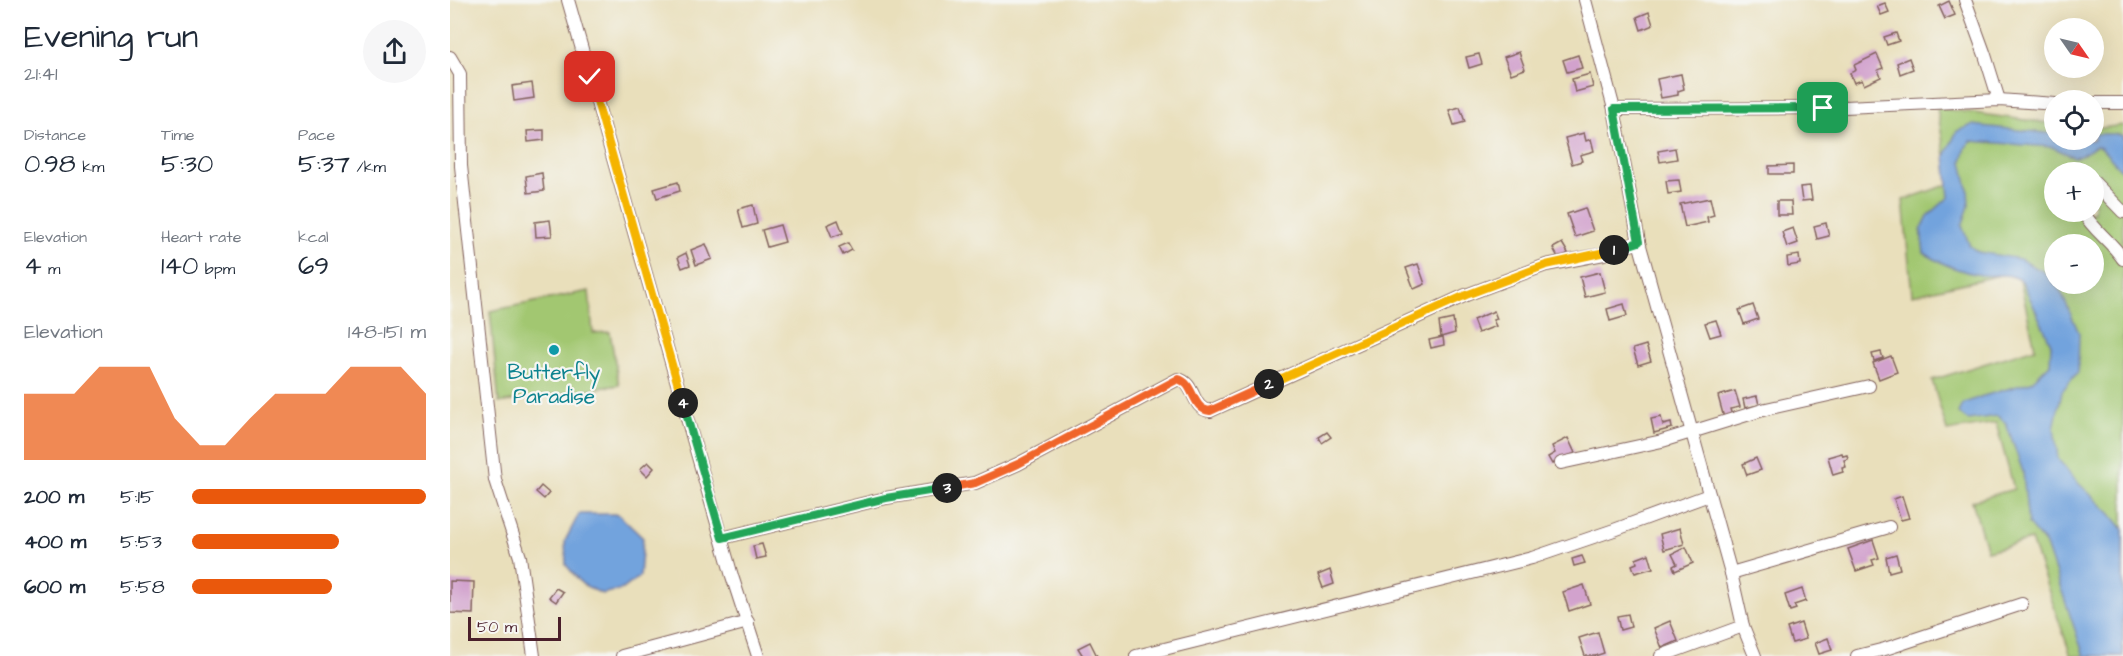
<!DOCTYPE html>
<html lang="en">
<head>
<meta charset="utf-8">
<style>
	body { margin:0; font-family:"Architects Daughter",sans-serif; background:#f6f6f7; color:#1f2937; height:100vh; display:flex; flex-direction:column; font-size:22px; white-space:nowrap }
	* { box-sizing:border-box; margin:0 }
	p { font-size:20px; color:#747a83 }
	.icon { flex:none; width:33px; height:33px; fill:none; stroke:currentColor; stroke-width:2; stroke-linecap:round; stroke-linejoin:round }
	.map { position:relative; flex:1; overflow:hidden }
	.sheet { display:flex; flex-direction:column; background:#fff; width:450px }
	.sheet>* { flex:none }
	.needle { width:39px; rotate:124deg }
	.buttons { position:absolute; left:1594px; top:18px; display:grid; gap:12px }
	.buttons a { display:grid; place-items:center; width:60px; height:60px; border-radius:50%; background:#fff; box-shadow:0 6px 24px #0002; font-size:30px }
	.scale { position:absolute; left:18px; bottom:15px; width:93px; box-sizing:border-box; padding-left:6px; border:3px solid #4a1f2b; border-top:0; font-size:16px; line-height:21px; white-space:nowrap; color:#4a1f2b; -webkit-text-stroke:4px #f6f6f2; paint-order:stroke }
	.pin { position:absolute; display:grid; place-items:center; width:51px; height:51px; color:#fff; margin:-26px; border-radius:12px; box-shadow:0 3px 9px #0006 }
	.km { position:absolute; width:30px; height:30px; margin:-15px; border-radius:50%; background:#222; color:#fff; font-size:16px; line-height:30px; text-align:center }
	.round { display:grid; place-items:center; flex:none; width:63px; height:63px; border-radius:32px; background:#f6f6f7 }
	.overview { display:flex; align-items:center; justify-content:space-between; height:102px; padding:0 24px }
	h1 { font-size:33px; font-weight:600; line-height:45px }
	.figures { display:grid; grid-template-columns:repeat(3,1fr); gap:9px; height:102px; padding:6px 24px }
	.figures div { display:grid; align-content:center }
	.figures b { font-size:26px; font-weight:600 }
	.figures small { font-size:16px; font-weight:400 }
	.figures p { font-size:16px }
	.chart { height:168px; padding:12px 24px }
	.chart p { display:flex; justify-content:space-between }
	.chart svg { width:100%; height:108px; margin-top:6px; fill:#ea580c; opacity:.7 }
	ul { padding:0 24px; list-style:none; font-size:20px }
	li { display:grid; grid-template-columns:96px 72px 1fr; align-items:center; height:45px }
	li i { height:15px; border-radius:8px; background:#ea580c }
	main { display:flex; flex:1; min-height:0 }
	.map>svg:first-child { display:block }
</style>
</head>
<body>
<main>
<section class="sheet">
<div class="overview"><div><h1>Evening run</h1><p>21:41</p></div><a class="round"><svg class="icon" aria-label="share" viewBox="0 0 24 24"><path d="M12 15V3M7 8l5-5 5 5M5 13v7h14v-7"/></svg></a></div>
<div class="figures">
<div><p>Distance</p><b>0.98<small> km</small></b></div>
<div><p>Time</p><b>5:30</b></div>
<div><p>Pace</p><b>5:37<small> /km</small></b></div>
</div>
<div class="figures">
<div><p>Elevation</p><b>4<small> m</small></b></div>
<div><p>Heart rate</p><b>140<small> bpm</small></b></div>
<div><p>kcal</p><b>69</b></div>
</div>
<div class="chart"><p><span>Elevation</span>148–151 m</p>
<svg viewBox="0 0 160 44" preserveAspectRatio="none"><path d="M0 44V17L10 17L20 17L30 6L40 6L50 6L60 27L70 38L80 38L90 27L100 17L110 17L120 17L130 6L140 6L150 6L160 17V44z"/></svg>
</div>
<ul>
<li><b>200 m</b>5:15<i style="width:100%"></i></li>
<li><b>400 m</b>5:53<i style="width:63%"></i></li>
<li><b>600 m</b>5:58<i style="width:60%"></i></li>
</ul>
</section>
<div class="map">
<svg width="1673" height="656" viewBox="0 0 1673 656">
	<rect width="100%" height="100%" fill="#f6f6f2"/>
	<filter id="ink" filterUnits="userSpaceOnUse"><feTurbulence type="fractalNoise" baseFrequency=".0167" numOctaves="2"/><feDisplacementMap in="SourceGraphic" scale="12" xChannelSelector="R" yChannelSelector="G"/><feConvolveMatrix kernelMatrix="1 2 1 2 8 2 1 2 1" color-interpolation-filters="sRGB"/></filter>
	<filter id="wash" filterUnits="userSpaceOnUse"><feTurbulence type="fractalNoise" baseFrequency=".008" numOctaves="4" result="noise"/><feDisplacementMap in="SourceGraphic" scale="24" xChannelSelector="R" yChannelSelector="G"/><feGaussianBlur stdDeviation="1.35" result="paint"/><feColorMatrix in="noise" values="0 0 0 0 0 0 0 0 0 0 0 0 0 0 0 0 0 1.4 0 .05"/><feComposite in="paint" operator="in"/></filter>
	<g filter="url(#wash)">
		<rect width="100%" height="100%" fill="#e9dfbb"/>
		<g fill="#a2c771" stroke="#76734e" stroke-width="1.5" fill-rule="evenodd">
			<path d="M1487 108 1605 124V140H1644V129L1673 125V656H1621L1581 540 1537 551 1522 501 1564 489 1546 423 1497 431 1482 380 1585 348 1568 271 1462 295 1453 200 1500 184ZM1605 172H1644V212H1605ZM1605 244H1644V284H1605Z"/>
			<path d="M139 291 143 333 160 332 169 385 49 403 40 311Z"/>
		</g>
		<g fill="#72a3dd" stroke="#5e6184" stroke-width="1.5">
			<path d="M1522 125 1605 134V140H1644V134H1665L1673 136V172L1651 148 1646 146 1630 156 1624 157 1602 147 1521 141 1516 147 1512 161 1518 189 1519 206 1512 226 1520 246 1528 252 1570 259 1594 272 1611 292 1629 333 1628 372 1612 391 1604 428 1608 459 1626 481 1660 513 1673 529V656H1634L1596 545 1578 524 1573 472 1556 423 1547 416 1518 420 1508 413 1512 404 1530 397 1581 382 1600 364 1601 344 1572 281C1558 271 1547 277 1531 275 1510 272 1493 265 1474 253L1471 230 1478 216 1499 197 1495 156 1507 131Z"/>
			<path d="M129 514H168L193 538 190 576 173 589 152 594 132 584 116 565 115 541Z"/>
		</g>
		<g id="blocks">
			<g fill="#d2a2cd">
				<path d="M1499 1 1505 15 1495 19 1489 6Z"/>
				<path d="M1435 3 1439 12 1431 15 1427 6Z"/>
				<path d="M1199 12 1203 25 1191 30 1187 17Z"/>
				<path d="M1446 33 1449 41 1437 45 1434 37Z"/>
				<path d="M1069 52 1075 69 1061 74 1054 57Z"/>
				<path d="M1029 54 1032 64 1019 68 1016 57Z"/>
				<path d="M1427 54 1433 68 1428 70 1431 77 1414 85 1412 80 1404 83 1400 73 1406 70 1404 65Z"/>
				<path d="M1128 55 1132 68 1117 72 1113 60Z"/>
				<path d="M1459 58 1463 69 1450 74 1447 63Z"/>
				<path d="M1140 74 1143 87 1125 92 1122 79Z"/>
				<path d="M1231 74 1234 89 1228 91V95L1211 98 1207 79Z"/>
				<path d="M82 83 84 98 64 101 62 86Z"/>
				<path d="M1010 107 1015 122 1004 125 999 110Z"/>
				<path d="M94 130V140L78 142 77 131Z"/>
				<path d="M1134 133 1136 141 1141 139 1144 151 1130 155 1132 161 1122 164 1115 138Z"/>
				<path d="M1225 148 1227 159 1210 162 1208 151Z"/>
				<path d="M1343 165V174H1319V166Z"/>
				<path d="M92 173 94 191 78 193 76 176Z"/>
				<path d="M1229 180 1231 192 1218 194 1216 181Z"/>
				<path d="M228 182 230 191 207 198 204 189Z"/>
				<path d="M1360 186 1362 200 1352 201 1350 187Z"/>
				<path d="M1260 198 1264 215 1257 217 1258 222 1235 227 1230 204Z"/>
				<path d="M1327 201H1341L1342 215H1327Z"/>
				<path d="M303 205 307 224 293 228 288 209Z"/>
				<path d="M1135 208 1143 231 1125 237 1117 214Z"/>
				<path d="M100 220 102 236 86 237 85 222Z"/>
				<path d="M388 220 393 233 382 237 377 225Z"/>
				<path d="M1376 223 1379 236 1367 239 1364 226Z"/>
				<path d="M330 225 335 242 317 247 312 230Z"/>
				<path d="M1343 228 1348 243 1337 247 1332 232Z"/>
				<path d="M398 243 402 250 393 255 389 247Z"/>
				<path d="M1112 243 1118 253 1109 259 1103 248Z"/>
				<path d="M256 244 262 259 246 265 241 250Z"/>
				<path d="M236 253 240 265 232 268 228 257Z"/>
				<path d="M1349 255 1350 264 1338 266 1337 257Z"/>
				<path d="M968 264 975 284 964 289 956 268Z"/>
				<path d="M1150 272 1155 292 1135 297 1130 277Z"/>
				<path d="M1174 304 1177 316 1160 321 1157 309Z"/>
				<path d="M1303 305 1308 319 1294 324 1289 310Z"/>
				<path d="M1044 311 1047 319 1043 320 1046 326 1028 333 1023 320Z"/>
				<path d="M1003 319 1005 333 991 337 989 322Z"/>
				<path d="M1266 320 1271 334 1260 337 1255 323Z"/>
				<path d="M993 337 994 345 981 348 979 340Z"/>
				<path d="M1196 345 1201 361 1188 365 1183 349Z"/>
				<path d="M1431 352 1433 358 1424 361 1422 354Z"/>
				<path d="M1441 356 1447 372 1429 379 1423 363Z"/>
				<path d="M1285 391 1290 407 1280 409 1282 416 1274 418 1268 396Z"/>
				<path d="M1307 396 1309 405 1295 408 1293 399Z"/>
				<path d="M1211 417 1213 425 1221 423 1222 428 1204 433 1201 419Z"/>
				<path d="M877 432 881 437 872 443 869 437Z"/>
				<path d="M1118 438 1125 453 1102 464 1098 457 1105 453 1102 446Z"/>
				<path d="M1392 453 1393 456 1397 455 1398 459 1394 460 1396 467 1392 468 1393 472 1383 475 1378 457Z"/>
				<path d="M1306 458 1311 470 1297 475 1293 464Z"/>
				<path d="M198 462 204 468 197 476 190 469Z"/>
				<path d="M91 486 99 493 94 499 86 492Z"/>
				<path d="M1452 496 1459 518 1451 520 1444 499Z"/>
				<path d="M1230 528 1234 544 1214 550 1210 534Z"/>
				<path d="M1423 540 1429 558 1422 560 1424 565 1406 571 1398 549Z"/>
				<path d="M312 544 316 557 306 559 303 546Z"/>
				<path d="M1236 547 1243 563 1225 571 1223 566 1227 564 1222 554Z"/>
				<path d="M1199 554 1203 568 1185 573 1182 565 1187 563 1186 559Z"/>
				<path d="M1446 554 1450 569 1439 572 1436 557Z"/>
				<path d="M1132 556 1135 563 1124 566 1122 559Z"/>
				<path d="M880 570 884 584 873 588 868 575Z"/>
				<path d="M0 581 24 582 23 614 0 613Z"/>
				<path d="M1134 585 1140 604 1119 611 1113 592Z"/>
				<path d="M106 588 113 592 106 602 99 597Z"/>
				<path d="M1352 589 1356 601 1344 605 1346 609 1340 611 1335 595Z"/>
				<path d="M1178 614 1181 627 1170 630 1167 616Z"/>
				<path d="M1220 621 1228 641 1212 648 1204 628Z"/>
				<path d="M1351 623 1356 639 1342 643 1337 628Z"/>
				<path d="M1148 632 1154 653 1145 656H1135L1129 638Z"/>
				<path d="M1378 638 1382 650 1369 654 1365 643Z"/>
				<path d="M640 642 647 656H633L628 648Z"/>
			</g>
		</g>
	</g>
	<g filter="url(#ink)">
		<use href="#blocks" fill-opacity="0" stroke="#82625d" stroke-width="1.5"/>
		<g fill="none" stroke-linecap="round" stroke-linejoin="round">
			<g stroke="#82625d" stroke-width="14">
				<g id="minor">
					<path d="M118 0 282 576 308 656"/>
					<path d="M1135 0 1164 109 1189 242 1281 573 1293 626 1305 656"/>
					<path d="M1515 0 1535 55 1549 100"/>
					<path d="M0 57 10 74 11 166 45 480 70 557 84 656"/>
					<path d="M1644 103H1673"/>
					<path d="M1164 109 1373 108 1549 100 1605 104"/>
					<path d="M1644 182 1673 212"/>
					<path d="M1633 212C1643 230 1661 241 1673 259"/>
					<path d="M1111 463 1212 441 1316 409 1419 386"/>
					<path d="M272 538 436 498 525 483 568 464 728 379C746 383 741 409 760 411L1016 295 1096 265 1154 254 1189 242"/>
					<path d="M1281 573 1439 527"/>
					<path d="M172 656 298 622"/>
					<path d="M686 656 1082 558 1164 530 1259 495"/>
					<path d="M1211 656 1293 626"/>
					<path d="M1407 656 1435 649 1572 604"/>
				</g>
			</g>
			<use href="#minor" stroke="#fff" stroke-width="12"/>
		</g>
	</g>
	<g fill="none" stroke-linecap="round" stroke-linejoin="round" filter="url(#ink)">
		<g stroke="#fff" stroke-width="12">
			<path id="split-1" d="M1164 250 1189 242 1164 109 1373 108"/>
		</g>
		<g stroke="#fff" stroke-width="12">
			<path id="split-2" d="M819 384 1016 295 1096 265 1164 250"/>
		</g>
		<g stroke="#fff" stroke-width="12">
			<path id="split-3" d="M497 488 525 483 568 464 728 379C745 383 741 409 760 411L819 384"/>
		</g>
		<g stroke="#fff" stroke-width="12">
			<path id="split-4" d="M233 403 272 538 436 498 497 488"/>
		</g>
		<g stroke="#fff" stroke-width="12">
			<path id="split-5" d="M140 77 233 403"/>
		</g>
		<use href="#split-1" stroke="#22a559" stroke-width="8"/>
		<use href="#split-2" stroke="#f5b400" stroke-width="8"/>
		<use href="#split-3" stroke="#f0652b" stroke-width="8"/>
		<use href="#split-4" stroke="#22a559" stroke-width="8"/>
		<use href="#split-5" stroke="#f5b400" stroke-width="8"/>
	</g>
	<circle fill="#0f9aa8" stroke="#f6f6f2" stroke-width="2" cx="104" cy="350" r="6"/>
	<g text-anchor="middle" stroke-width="4.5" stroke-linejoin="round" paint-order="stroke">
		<g font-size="21" fill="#0d838f" stroke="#f6f6f2">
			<text x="104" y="379">Butterfly<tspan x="104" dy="24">Paradise</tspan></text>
		</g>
	</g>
</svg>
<div class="buttons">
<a><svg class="needle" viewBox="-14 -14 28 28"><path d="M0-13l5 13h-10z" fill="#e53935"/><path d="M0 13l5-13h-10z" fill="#747a83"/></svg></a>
<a><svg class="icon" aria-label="locate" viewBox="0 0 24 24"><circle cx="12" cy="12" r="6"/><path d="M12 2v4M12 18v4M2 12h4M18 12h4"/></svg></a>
<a>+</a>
<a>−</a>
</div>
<div class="scale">50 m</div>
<div class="pin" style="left:1373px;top:108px;background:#1e9e55"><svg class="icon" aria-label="arrive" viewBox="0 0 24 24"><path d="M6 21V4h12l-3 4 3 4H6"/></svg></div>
<div class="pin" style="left:140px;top:77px;background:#d93025"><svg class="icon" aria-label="check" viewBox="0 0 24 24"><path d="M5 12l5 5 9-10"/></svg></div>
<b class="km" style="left:1164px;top:250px">1</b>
<b class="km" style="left:819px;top:384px">2</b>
<b class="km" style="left:497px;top:488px">3</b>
<b class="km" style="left:233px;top:403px">4</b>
</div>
</main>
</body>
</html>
